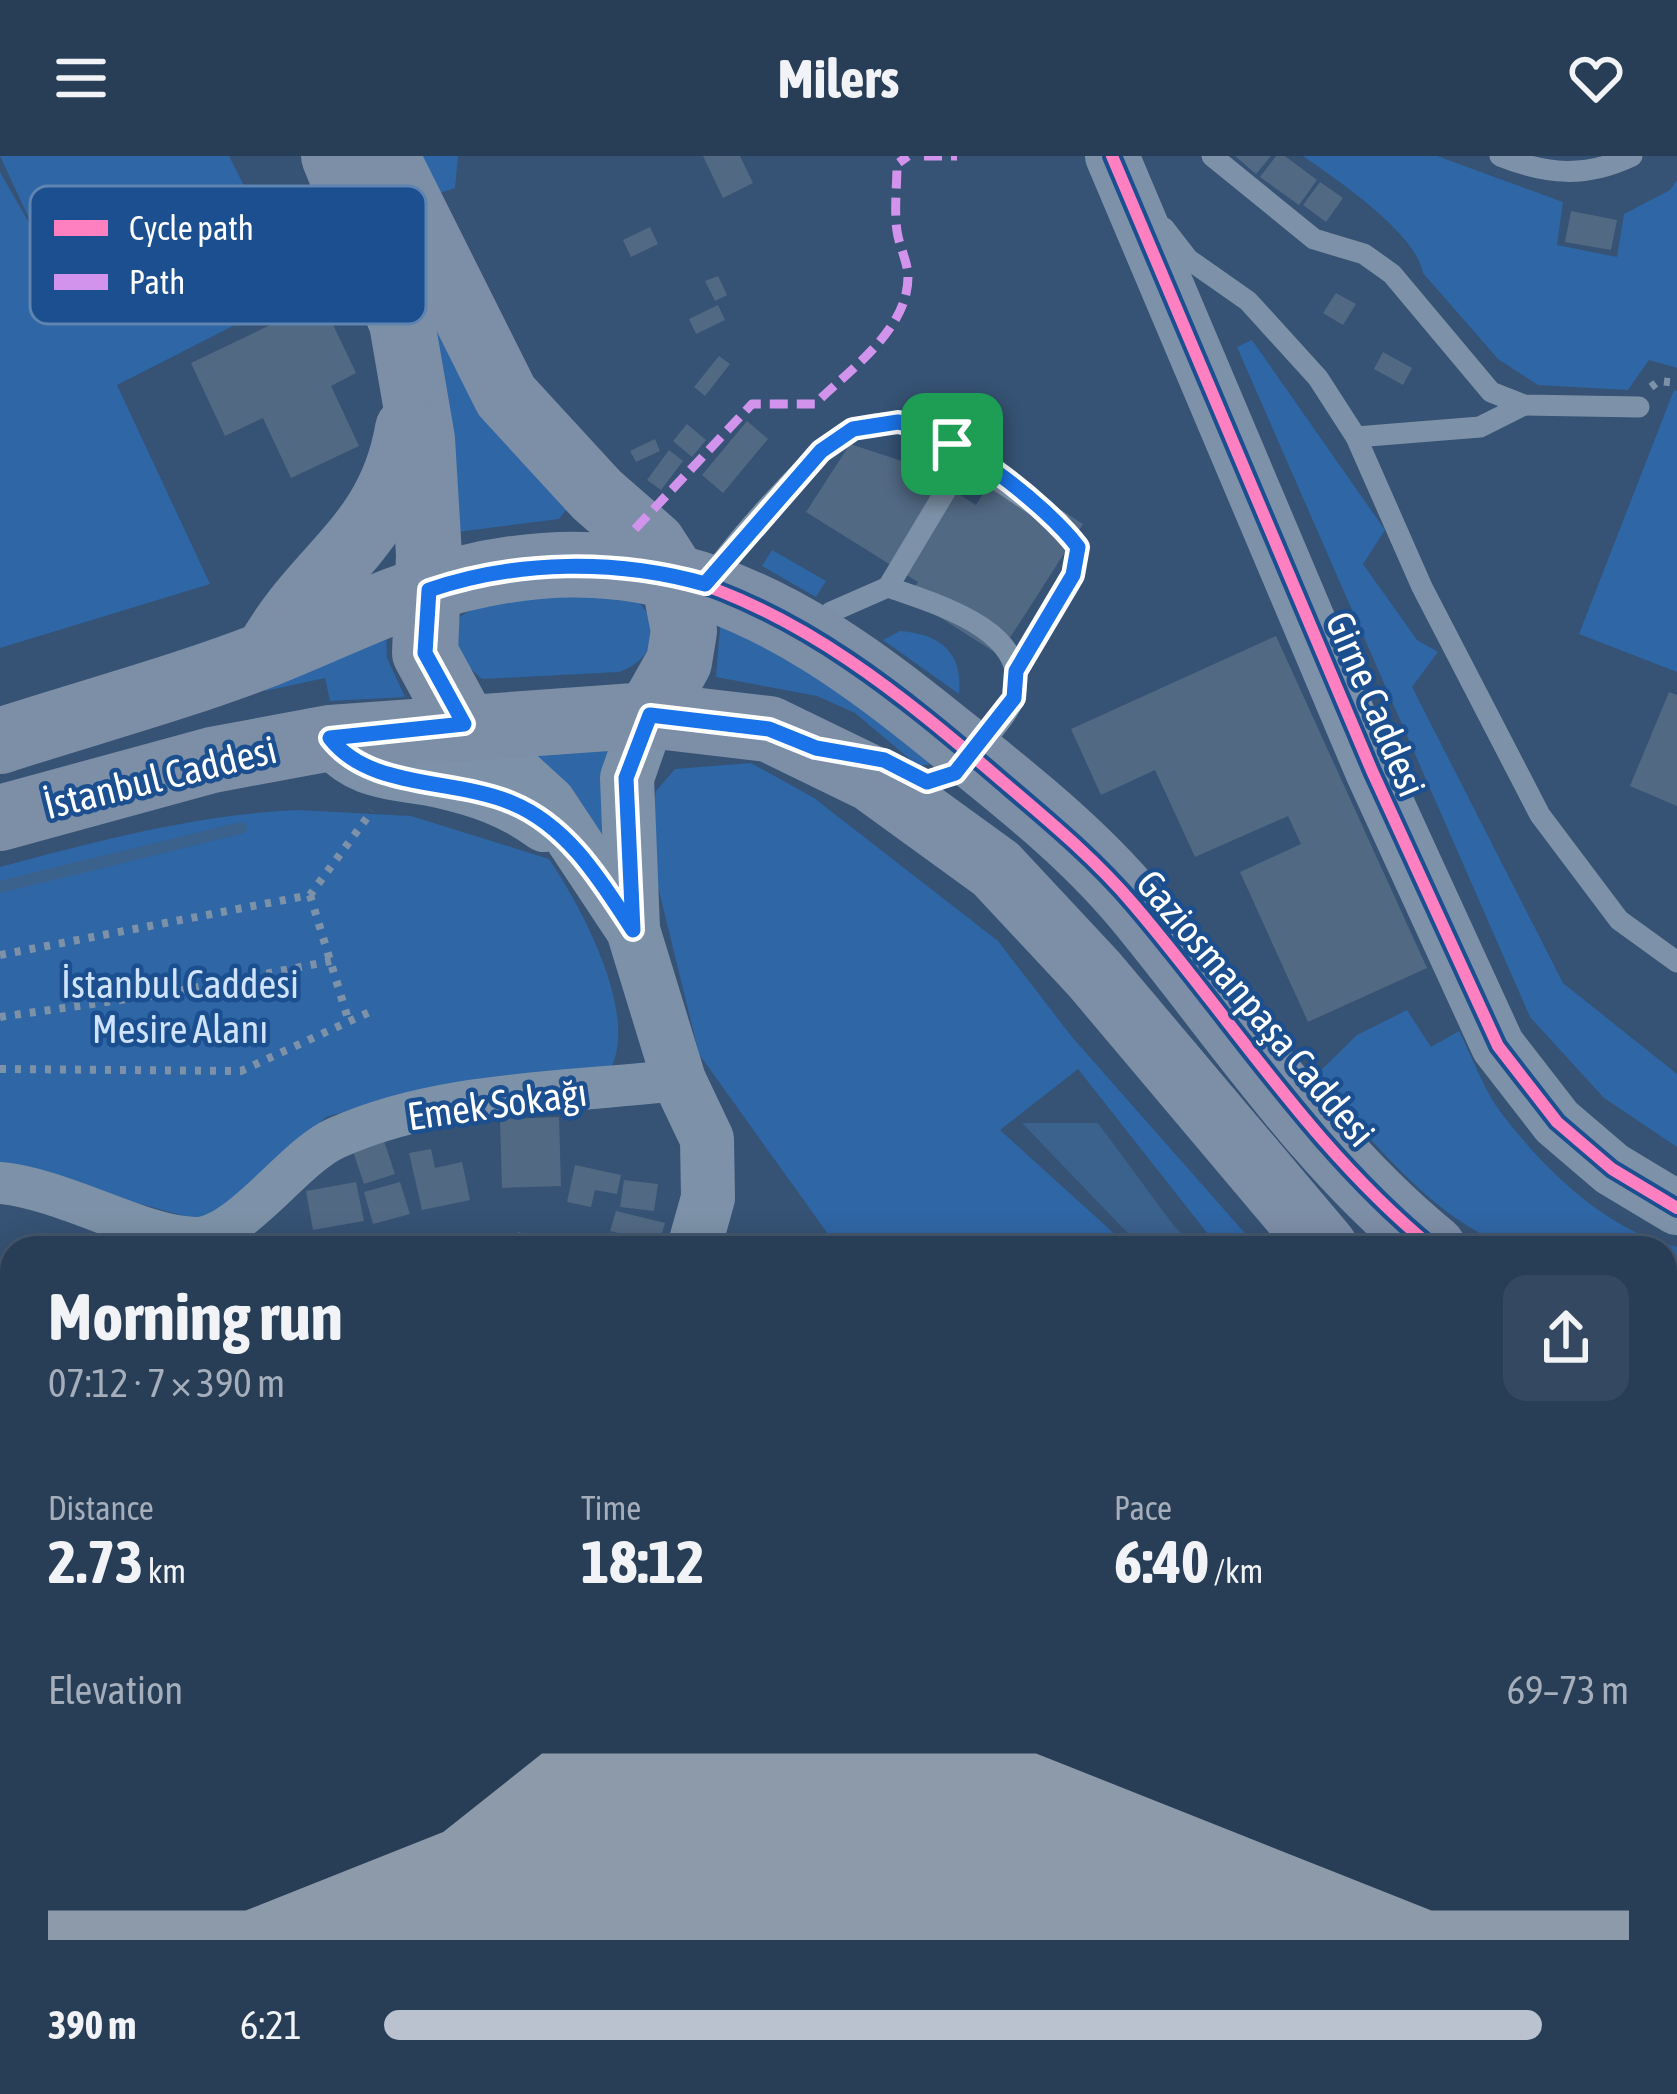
<!DOCTYPE html>
<html lang="en">
<head>
<meta charset="utf-8">
<style>
	body { margin:0; font-family:"Asap Condensed",sans-serif; background:#344961; color:#f1f3f6; height:100vh; display:flex; flex-direction:column; font-size:45px; white-space:nowrap }
	* { box-sizing:border-box; margin:0 }
	p { font-size:39px; color:#a5aeba }
	.icon { flex:none; width:66px; height:66px; fill:none; stroke:currentColor; stroke-width:2; stroke-linecap:round; stroke-linejoin:round }
	.map { position:relative; flex:1; overflow:hidden }
	.sheet { position:absolute; left:0px; top:1080px; width:1677px; height:858px; display:flex; flex-direction:column; background:#283e57; border-radius:36px 36px 0 0; box-shadow:0 6px 30px #0003,0 0 0 3px #44576d }
	.sheet>* { flex:none }
	.pin { position:absolute; display:grid; place-items:center; width:102px; height:102px; color:#fff; margin:-51px; border-radius:24px; box-shadow:0 6px 18px #0006 }
	.round { display:grid; place-items:center; flex:none; width:126px; height:126px; border-radius:24px; background:#344961 }
	.summary { display:flex; align-items:center; justify-content:space-between; height:204px; padding:0 48px }
	h1 { font-size:66px; font-weight:700; line-height:90px }
	.stats { display:grid; grid-template-columns:repeat(3,1fr); gap:18px; height:204px; padding:12px 48px }
	.stats div { display:grid; align-content:center }
	.stats b { font-size:60px; font-weight:700 }
	.stats small { font-size:33px; font-weight:400 }
	.stats p { font-size:33px }
	.chart { height:336px; padding:24px 48px }
	.chart p { display:flex; justify-content:space-between }
	.chart svg { width:100%; height:216px; margin-top:12px; fill:#b9c2ce; opacity:.7 }
	ul { padding:0 48px; list-style:none; font-size:39px }
	li { display:grid; grid-template-columns:192px 144px 1fr; align-items:center; height:90px }
	li i { height:30px; border-radius:15px; background:#b9c2ce }
	header { display:flex; justify-content:space-between; align-items:center; height:156px; padding:0 48px; background:#283e57; font-size:54px; font-weight:700 }
	.map>svg:first-child { display:block }
</style>
</head>
<body>
<header><svg class="icon" aria-label="menu" viewBox="0 0 24 24"><path d="M4 6h16M4 12h16M4 18h16"/></svg>Milers<svg class="icon" aria-label="heart" viewBox="0 0 24 24"><path d="M12 20l-8-8c-3-5 5-10 8-4 3-6 11-1 8 4z"/></svg></header>
<div class="map">
<svg width="1677" height="1938" viewBox="0 0 1677 1938">
	<rect width="100%" height="100%" fill="#365274"/>
	<g fill="#2f66a5">
		<path d="M0 0H229L298 137 117 229 210 428 0 492V16L39 84Z"/>
		<path d="M420 0H458L455 32 437 38Z"/>
		<path d="M1303 0H1437L1563 46 1557 89 1617 101 1624 58 1670 34 1677 24V212L1649 204 1628 234 1538 229 1498 203 1423 117C1416 77 1336 23 1303 0Z"/>
		<path d="M417 142 570 349 559 363 450 377Z"/>
		<path d="M1252 184 1385 374 1363 408 1417 484 1438 496 1412 531 1563 827 1677 918V991L1604 942 1530 861 1237 191Z"/>
		<path d="M1674 234 1677 235V516L1579 478Z"/>
		<path d="M772 394 826 425 816 441 762 410Z"/>
		<path d="M626 436C663 459 661 501 619 516L482 523 455 498 458 462 488 443Z"/>
		<path d="M721 460 780 486 934 608 918 610 855 557 817 540 716 521Z"/>
		<path d="M386 469 387 502 405 541 330 545 325 522 265 535 261 524Z"/>
		<path d="M900 475C941 478 963 497 959 538L883 484Z"/>
		<path d="M616 592 612 703 526 596Z"/>
		<path d="M751 607 814 642 998 785 1072 881 1258 1092H1219L1078 913 1000 974 1130 1092H838L699 898 647 686 656 635 675 613Z"/>
		<path d="M297 654 411 660 549 703C581 750 640 859 610 914L426 932 326 961 225 1055 195 1063 0 1009V711C98 685 195 659 297 654Z"/>
		<path d="M1407 854 1431 891 1459 875C1473 902 1484 935 1502 958 1546 1015 1606 1074 1677 1091V1134L1665 1131V1092C1626 1092 1551 1100 1517 1092 1441 1073 1364 977 1316 919L1357 879Z"/>
		<path d="M1665 1430 1677 1442V1730L1665 1727Z"/>
	</g>
	<path fill="#3b618d" d="M1022 967H1098L1174 1070 1197 1092H1142Z"/>
	<g fill="none" stroke-linecap="round" stroke-linejoin="round">
		<g stroke="#3b618d" stroke-width="12">
			<path d="M0 731 241 672"/>
			<path d="M1665 1361 1677 1362"/>
		</g>
	</g>
	<g fill="#526984">
		<path d="M703 0H740L753 27 723 42Z"/>
		<path d="M1235 0H1271L1256 18Z"/>
		<path d="M1276 0H1285L1317 24 1299 49 1260 21Z"/>
		<path d="M1320 26 1343 42 1326 66 1303 49Z"/>
		<path d="M1571 55 1617 64 1611 94 1565 86Z"/>
		<path d="M650 71 658 88 631 101 623 84Z"/>
		<path d="M718 120 727 139 715 145 705 125Z"/>
		<path d="M1336 137 1356 148 1343 169 1323 157Z"/>
		<path d="M718 149 725 164 696 178 689 163Z"/>
		<path d="M308 151 312 161 326 154 356 217 331 230 359 290 291 322 263 262 225 280 191 207Z"/>
		<path d="M1383 196 1412 212 1403 229 1374 213Z"/>
		<path d="M719 200 730 208 705 240 694 231Z"/>
		<path d="M747 265 768 283 723 337 702 319Z"/>
		<path d="M687 268 706 284 692 301 673 285Z"/>
		<path d="M655 283 660 295 636 306 630 295Z"/>
		<path d="M850 288 911 308 976 349 998 314 1083 368 999 499 908 441 918 426 806 356Z"/>
		<path d="M669 294 683 305 661 334 647 324Z"/>
		<path d="M1276 480 1427 812 1308 866 1240 716 1301 688 1288 660 1195 701 1155 614 1101 639 1071 573Z"/>
		<path d="M1669 536 1677 539V650L1630 630Z"/>
		<path d="M559 961 561 1030 502 1032 500 963Z"/>
		<path d="M384 985 395 1018 364 1028 353 995Z"/>
		<path d="M431 993 435 1012 462 1006 470 1044 422 1054 409 997Z"/>
		<path d="M575 1009 621 1019 617 1038 595 1034 591 1051 567 1046Z"/>
		<path d="M624 1024 658 1028 654 1055 620 1051Z"/>
		<path d="M356 1026 364 1065 313 1074 306 1035Z"/>
		<path d="M400 1026 410 1058 373 1068 364 1036Z"/>
		<path d="M616 1055 665 1067 659 1087 610 1075Z"/>
		<path d="M518 1076 545 1083 542 1092H497L499 1085 514 1089Z"/>
		<path d="M688 1926H767L771 1938H691Z"/>
		<path d="M889 1926H899L918 1938H882Z"/>
		<path d="M1076 1926H1162L1158 1938H1072Z"/>
	</g>
	<g fill="none" stroke-linecap="round" stroke-linejoin="round">
		<g stroke="#7d92a8" stroke-width="8" stroke-dasharray="6 9" stroke-linecap="butt">
			<path d="M1651 231 1659 225 1677 227"/>
			<path d="M310 739 349 866"/>
			<path d="M0 799 310 739 372 655"/>
			<path d="M0 861 163 838 331 805"/>
			<path d="M0 913 241 915 376 853"/>
		</g>
		<g stroke="#7d92a8" stroke-width="21">
			<path d="M1212 0 1314 83 1364 98 1392 118 1491 236 1524 249 1639 251"/>
			<path d="M1500 0C1547 19 1586 22 1632 0"/>
			<path d="M1164 72 1188 103 1248 145 1318 222 1356 281 1422 431 1540 659 1619 764 1677 806"/>
			<path d="M1356 281 1480 271 1524 249"/>
			<path d="M709 423C733 388 816 291 852 274 870 266 897 265 916 269L1058 365 1078 391 1073 419 1016 515"/>
			<path d="M888 431 967 299"/>
			<path d="M818 473 831 456 888 431C932 447 1031 473 1015 539 1010 558 988 579 977 595"/>
			<path d="M1665 1900H1677"/>
		</g>
		<g stroke="#7d92a8" stroke-width="42">
			<path d="M0 1027C65 1033 141 1081 195 1082 240 1082 293 1001 336 982 440 935 567 937 679 924"/>
			<path d="M0 1669 12 1684"/>
			<path d="M372 1926 418 1938"/>
			<path d="M1398 1926 1416 1930 1412 1938"/>
		</g>
		<g stroke="#7d92a8" stroke-width="54">
			<path d="M1112 0 1372 615 1498 890 1557 966 1612 1013 1677 1052"/>
			<path d="M464 569 549 647 633 774 679 924 707 983 708 1042 694 1092"/>
			<path d="M330 582C359 620 397 616 440 625 479 634 512 645 544 669"/>
			<path d="M633 772 627 622 649 559"/>
			<path d="M553 1938 556 1926"/>
		</g>
		<g stroke="#7d8ea7" stroke-width="66">
			<path d="M334 0 402 167 422 283 429 399 425 497 464 569"/>
			<path d="M386 0 506 240 597 339 653 388 673 419 684 475 679 506 649 559"/>
			<path d="M267 498C316 409 389 383 408 273"/>
			<path d="M0 585C89 556 180 532 267 498 331 473 395 439 462 423 650 376 785 449 927 563 999 621 1077 680 1136 751 1232 867 1315 996 1433 1092"/>
			<path d="M0 662 212 604 330 582 649 559 769 573 872 623 996 713 1094 818 1325 1092"/>
			<path d="M1665 1169 1677 1171"/>
			<path d="M1665 1224 1677 1226"/>
		</g>
		<g stroke="#d193ec" stroke-width="9" stroke-dasharray="18 9" stroke-linecap="butt">
			<path d="M924 0H957"/>
			<path d="M635 373 752 248H815C849 214 908 174 908 121 908 106 899 90 897 75 894 53 897 30 897 8L908 0"/>
		</g>
		<g stroke="#1b4f8f" stroke-width="20">
			<g id="cycleway">
				<path d="M1112 0 1372 615 1498 890 1557 966 1612 1013 1677 1052"/>
				<path d="M673 419C801 456 902 539 1002 625 1048 664 1095 703 1134 749 1233 865 1314 995 1433 1092"/>
			</g>
		</g>
		<use href="#cycleway" stroke="#ff80c0" stroke-width="12"/>
	</g>
	<g fill="none" stroke-linecap="round" stroke-linejoin="round">
		<g stroke="#fff" stroke-width="24">
			<path id="route" d="M898 266C952 275 1045 348 1078 391L1073 419 1016 515 1014 542 955 617 927 626 884 604 816 592 769 573 650 559 626 622 633 774C601 725 568 670 512 647 454 622 370 634 330 582L464 568 425 497 429 434C517 404 616 403 705 428L821 295 853 273Z"/>
		</g>
		<use href="#route" stroke="#1a73e8" stroke-width="15"/>
	</g>
	<g text-anchor="middle" stroke-width="9" stroke-linejoin="round" paint-order="stroke">
		<g font-size="39" fill="#fff" stroke="#1b4f8f">
			<text transform="translate(1376 548) rotate(67)" y="14">Girne Caddesi</text>
			<text transform="translate(160 621) rotate(-14)" y="14">İstanbul Caddesi</text>
			<text transform="translate(1256 852) rotate(50)" y="14">Gaziosmanpaşa Caddesi</text>
			<text transform="translate(497 948) rotate(-8)" y="14">Emek Sokağı</text>
		</g>
		<g font-size="39" fill="#cfe3fa" stroke="#1b4f8f">
			<text x="180" y="842">İstanbul Caddesi<tspan x="180" dy="45">Mesire Alanı</tspan></text>
		</g>
	</g>
	<rect x="30" y="30" width="396" height="138" rx="18" fill="#1b4f8f" stroke="#5f84b1" stroke-width="3"/>
	<rect x="54" y="64" width="54" height="16" fill="#ff80c0"/>
	<rect x="54" y="118" width="54" height="16" fill="#d193ec"/>
	<g font-size="33" fill="#fff">
		<text x="129" y="84">Cycle path</text>
		<text x="129" y="138">Path</text>
	</g>
</svg>
<div class="pin" style="left:952px;top:288px;background:#1e9e55"><svg class="icon" aria-label="arrive" viewBox="0 0 24 24"><path d="M6 21V4h12l-3 4 3 4H6"/></svg></div>
<section class="sheet">
<div class="summary"><div><h1>Morning run</h1><p>07:12 · 7 × 390 m</p></div><a class="round"><svg class="icon" aria-label="share" viewBox="0 0 24 24"><path d="M12 15V3M7 8l5-5 5 5M5 13v7h14v-7"/></svg></a></div>
<div class="stats">
<div><p>Distance</p><b>2.73<small> km</small></b></div>
<div><p>Time</p><b>18:12</b></div>
<div><p>Pace</p><b>6:40<small> /km</small></b></div>
</div>
<div class="chart"><p><span>Elevation</span>69–73 m</p>
<svg viewBox="0 0 160 44" preserveAspectRatio="none"><path d="M0 44V38L10 38L20 38L30 30L40 22L50 6L60 6L70 6L80 6L90 6L100 6L110 14L120 22L130 30L140 38L150 38L160 38V44z"/></svg>
</div>
<ul>
<li><b>390 m</b>6:21<i style="width:93%"></i></li>
</ul>
</section>
</div>
</body>
</html>
